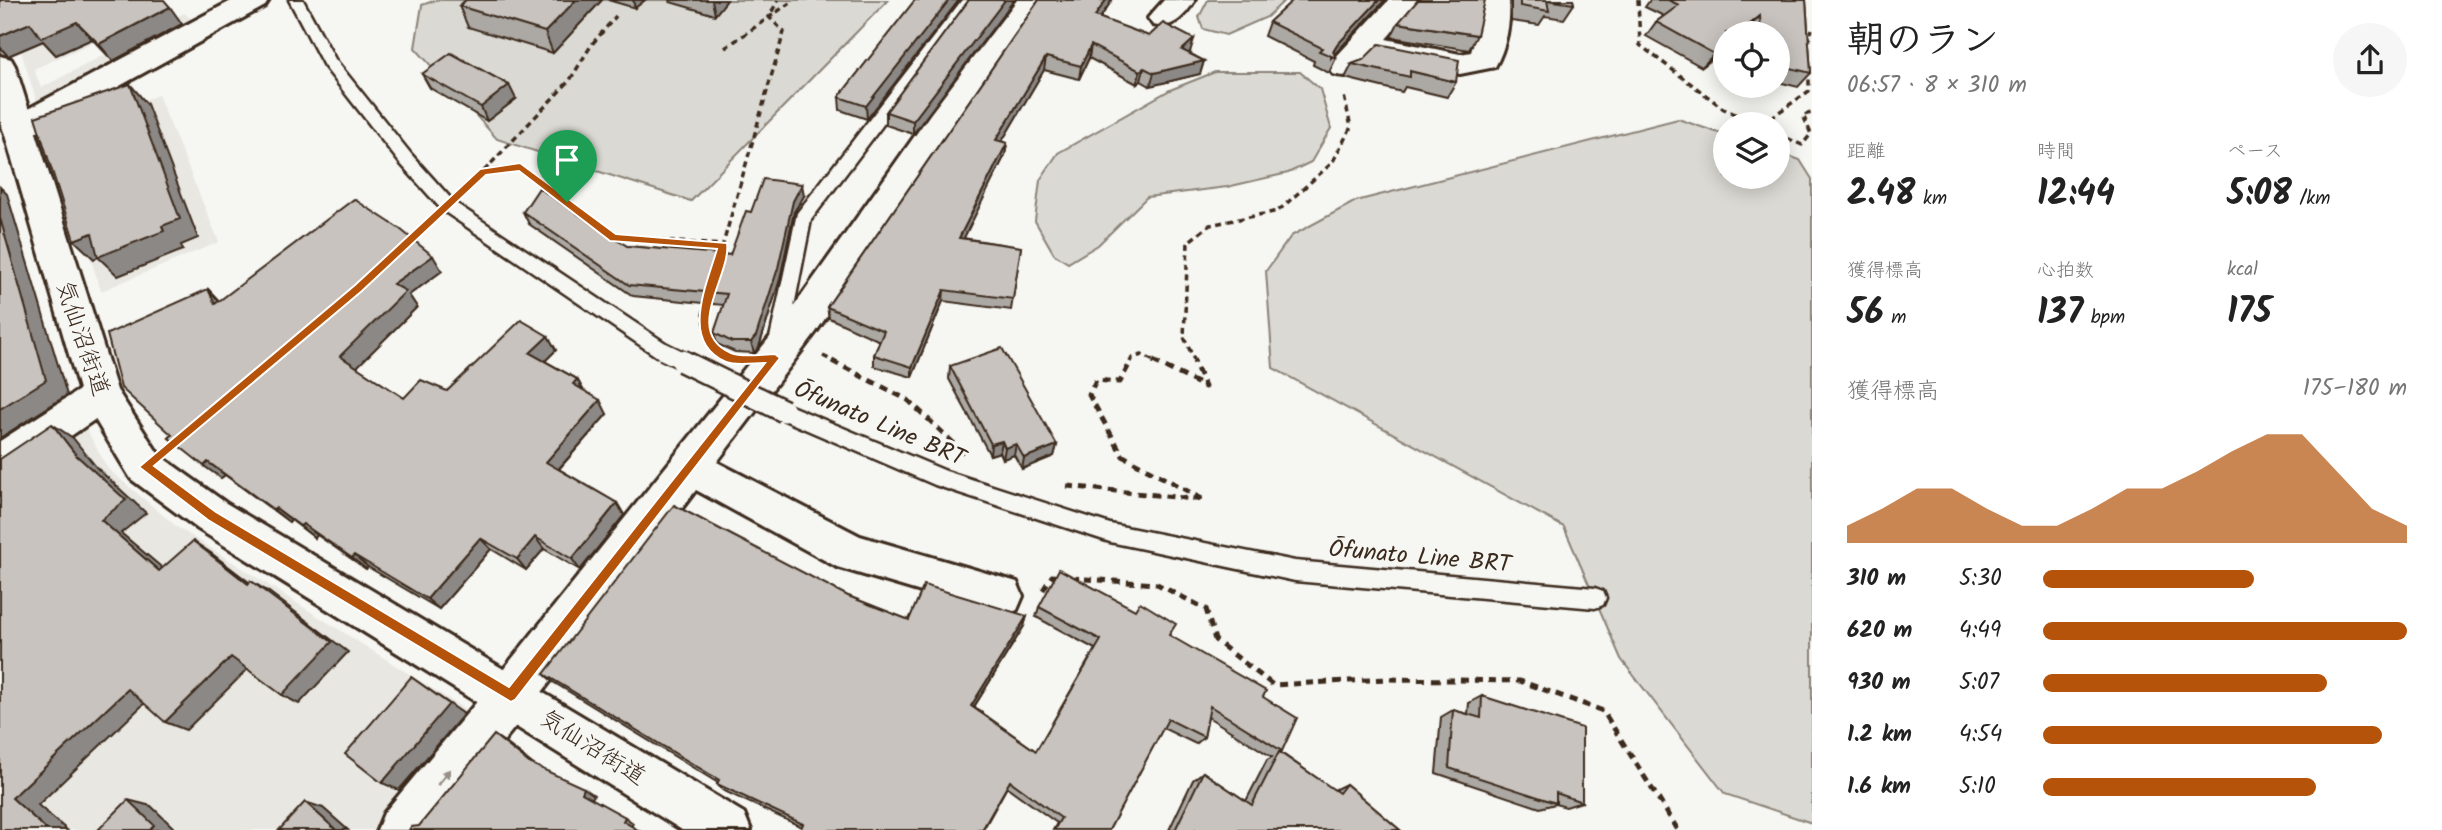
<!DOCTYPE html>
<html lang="ja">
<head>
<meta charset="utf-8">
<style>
	body { margin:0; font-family:Kalam,"Klee One",sans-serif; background:#f6f6f6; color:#222; height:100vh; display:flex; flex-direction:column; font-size:26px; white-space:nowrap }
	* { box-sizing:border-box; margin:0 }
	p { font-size:23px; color:#767676 }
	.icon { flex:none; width:38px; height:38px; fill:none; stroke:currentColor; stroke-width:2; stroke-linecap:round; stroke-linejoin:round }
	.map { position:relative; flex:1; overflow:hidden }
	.sheet { display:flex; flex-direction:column; background:#fff; width:630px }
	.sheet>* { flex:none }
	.tools { position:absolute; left:1713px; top:21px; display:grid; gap:14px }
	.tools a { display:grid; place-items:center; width:77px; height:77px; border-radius:50%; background:#fff; box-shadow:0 4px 18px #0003; font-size:35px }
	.pin { position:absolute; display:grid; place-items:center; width:60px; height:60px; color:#fff; margin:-72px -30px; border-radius:50% 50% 50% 0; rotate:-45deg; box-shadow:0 0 7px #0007 }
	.pin .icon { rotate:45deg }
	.round { display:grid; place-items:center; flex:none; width:74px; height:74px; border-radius:37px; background:#f6f6f6 }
	.head { display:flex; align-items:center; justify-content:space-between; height:119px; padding:0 35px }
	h1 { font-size:38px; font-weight:800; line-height:52px }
	.stats { display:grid; grid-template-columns:repeat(3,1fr); gap:10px; height:119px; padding:7px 35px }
	.stats div { display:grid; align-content:center }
	.stats b { font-size:35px; font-weight:800 }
	.stats small { font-size:19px; font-weight:400 }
	.stats p { font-size:19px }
	.chart { height:196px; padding:14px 35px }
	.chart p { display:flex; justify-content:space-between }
	.chart svg { width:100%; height:126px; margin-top:7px; fill:#b45309; opacity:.7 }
	ul { padding:0 35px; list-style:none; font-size:23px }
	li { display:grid; grid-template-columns:112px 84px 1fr; align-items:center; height:52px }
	li i { height:18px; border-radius:9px; background:#b45309 }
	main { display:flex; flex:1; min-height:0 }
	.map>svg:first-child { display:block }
</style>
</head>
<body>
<main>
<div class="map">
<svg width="1812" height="830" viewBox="0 0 1812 830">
	<rect width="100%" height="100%" fill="#f6f6f2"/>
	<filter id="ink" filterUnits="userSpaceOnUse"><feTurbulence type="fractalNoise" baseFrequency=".0143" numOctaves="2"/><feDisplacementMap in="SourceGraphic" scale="14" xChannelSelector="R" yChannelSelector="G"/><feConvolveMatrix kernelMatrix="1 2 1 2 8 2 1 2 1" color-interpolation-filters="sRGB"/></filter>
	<g filter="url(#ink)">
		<g fill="#e8e7e2">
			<path d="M5 0 129 26 34 69 41 88 184 13 199 25 38 106Z"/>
			<path d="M158 95 219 242 101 291 51 135Z"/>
			<path d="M83 423 108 469 177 527 469 712 374 830H0V478Z"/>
		</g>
		<g fill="#dad9d3" stroke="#8a8278" stroke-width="2">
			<path d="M436 0H888L691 201 497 139 415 48 422 5Z"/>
			<path d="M1208 0H1285L1267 17 1226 35 1203 29 1199 17Z"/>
			<path d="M1215 72H1300L1320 89 1331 128 1311 162 1288 173 1227 187 1147 197 1098 245 1068 263 1054 254 1035 221 1040 180 1058 153 1170 90Z"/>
			<path d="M1678 119 1725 135 1726 177H1778V152L1800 160 1812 179V823L1725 794 1621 659 1564 527 1273 368 1266 271 1291 236 1356 201Z"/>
		</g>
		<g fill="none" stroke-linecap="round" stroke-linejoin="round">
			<g stroke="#3b2a1e" stroke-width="5">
				<g id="service">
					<path d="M289 0H303L335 59 411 154 454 202 670 346 672 351 670 356H656L442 210 399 162 324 66Z"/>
					<path d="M962 0H977L811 220 786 347 784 352H770L768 347 797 213Z"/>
					<path d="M784 403 946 471 1110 524 1295 561 1595 588 1603 591 1606 598 1603 605 1595 608 1295 581 1110 542 935 485 777 417 774 411 777 405Z"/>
				</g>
			</g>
			<g stroke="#3b2a1e" stroke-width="6">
				<g id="minor">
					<path d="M233 0H269L265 6 29 136 18 139 7 136 2 128 7 120Z"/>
					<path d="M1017 0H1046L953 129 816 332 717 462 860 536 1017 582 1023 596 1017 610 1002 616 837 567 696 490 527 712 432 830H377L384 813 495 680 790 312 931 113Z"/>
					<path d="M1164 0H1195C1185 16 1172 30 1153 25L1148 18Z"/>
					<path d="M1389 0H1419L1386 39 1460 54 1471 52 1481 18V0H1509C1511 22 1506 48 1495 67L1460 74 1371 56C1359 70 1352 80 1333 74L1329 67 1333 60Z"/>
					<path d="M100 380 113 385 119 396 113 407 14 475 0 480V441L87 385Z"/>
				</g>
			</g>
			<g stroke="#3b2a1e" stroke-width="6">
				<path id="tertiary" d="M0 56 11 59 15 66 117 390 159 455 226 503 744 813 751 830H682L198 529 131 479 81 396 0 118Z"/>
			</g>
			<g stroke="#3b2a1e" stroke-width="3.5" stroke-dasharray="6 4.5" stroke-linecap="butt">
				<path d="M1638 0 1640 45 1724 109 1756 124"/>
				<path d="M1808 43 1812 29"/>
				<path d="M725 48 794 0"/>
				<path d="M1762 124 1809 91V73"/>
				<path d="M1778 134 1802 145 1811 134 1803 115 1812 113"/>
				<path d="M484 171 570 80 592 44 616 16"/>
				<path d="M483 172 520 167 614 238 723 245"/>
				<path d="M410 241 429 224"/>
				<path d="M719 258 784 32 769 17 778 0"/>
				<path d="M707 300 703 315 709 339"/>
				<path d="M823 356 835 362"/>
				<path d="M1130 362 1132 358 1142 355 1156 362"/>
				<path d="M1195 362 1184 337 1188 242 1210 225 1278 211 1332 163 1351 127 1344 96"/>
			</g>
			<g stroke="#3b2a1e" stroke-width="5" stroke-dasharray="8 6" stroke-linecap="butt">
				<path d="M832 361 908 400 964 453"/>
				<path d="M1153 361 1205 387 1194 361"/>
				<path d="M1067 486 1204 500 1123 456 1089 395 1096 380 1120 382 1131 361"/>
				<path d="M1071 578 1157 584 1206 609 1215 640 1273 685 1387 679 1520 681 1603 711 1678 830"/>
				<path d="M1043 590 1052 576 1059 577"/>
			</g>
			<use href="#service" fill="#f6f6f2" fill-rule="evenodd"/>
			<use href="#minor" fill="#f6f6f2" fill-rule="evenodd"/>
			<use href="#tertiary" fill="#f6f6f2" fill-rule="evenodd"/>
			<g stroke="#3b2a1e" stroke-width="21" stroke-linecap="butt">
				<path id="service-bridge-far1" d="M663 351 686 362"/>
			</g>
			<g stroke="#3b2a1e" stroke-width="26" stroke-linecap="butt">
				<path id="service-bridge" d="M682 361 784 411"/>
			</g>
			<path stroke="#3b2a1e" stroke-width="3.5" stroke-dasharray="6 4.5" stroke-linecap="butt" d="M440 213 483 172"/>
			<use href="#service-bridge-far1" stroke="#f6f6f2" stroke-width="17"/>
			<use href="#service-bridge" stroke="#f6f6f2" stroke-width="21"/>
		</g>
		<g fill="#aca8a3" stroke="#3b2a1e" stroke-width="2">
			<path d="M0 0 182 24 113 61 92 39 56 55 43 41 8 56 0 54Z"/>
			<path d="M466 0H602L553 53 468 27 459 6Z"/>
			<path d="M608 0H645L635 8Z"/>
			<path d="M669 0H727L715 15 670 2Z"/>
			<path d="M915 0H959L867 119 840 110 839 97Z"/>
			<path d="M969 0H1014L913 134 886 125V112Z"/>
			<path d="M1039 0H1112L1100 18 1190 52 1189 53 1204 61 1200 74 1150 86 1141 81 1137 84 1089 58 1079 79 1044 70 1002 141 1007 143 1005 155 963 238 1021 247 1011 310 943 301 912 377 874 366V355L880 341 829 318 827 307Z"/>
			<path d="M1293 0H1385L1334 55 1336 58 1329 73 1313 65 1314 61 1264 36 1269 22Z"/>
			<path d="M1511 0H1573L1574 4 1564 19 1545 16 1539 25 1511 21Z"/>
			<path d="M1650 0H1806L1811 73 1798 87 1778 82V33H1749V29L1744 33H1726V48L1702 67 1646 36 1656 22 1664 16 1645 7Z"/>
			<path d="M1398 23 1477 35 1469 50 1391 37Z"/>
			<path d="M1363 60 1456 82 1447 97 1405 87 1402 92 1345 78 1352 64Z"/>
			<path d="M422 74 516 99 487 121 430 88Z"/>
			<path d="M804 196 794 212 780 279 759 347 754 353 735 352 717 344 714 333 724 305 633 296 529 224 523 212 627 246 730 255 751 212Z"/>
			<path d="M442 271 409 295 417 307 356 367 404 398 447 391 548 336 556 350 545 361 577 379 583 390 607 414 559 469 617 503 624 515 580 570 544 549 526 570 491 549 439 609 368 567 366 569 317 535 315 538 291 520 289 522 225 475 221 478 169 438 172 435 208 289 219 301Z"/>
			<path d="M950 366 1057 445 1054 456 1022 469 1014 455 1003 459 1000 452 990 455 949 379Z"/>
			<path d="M848 596 909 620 1027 616 1024 626 974 707 1036 751 1095 649 1036 617 1039 607 1169 635 1263 697 1282 751 1280 752 1334 790 1346 784 1400 830H1169L1193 780 1203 772 1246 801 1267 760 1272 757 1208 717 1204 737 1196 744 1163 728 1109 830H1053L1057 823 1007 787 983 830H800L802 827 722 790 717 784 718 783 553 682 544 674Z"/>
			<path d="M1482 696 1582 802 1566 807 1555 804 1540 808 1436 773 1441 717 1453 710 1468 714 1469 703Z"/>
		</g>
		<g fill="#8c8885" stroke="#3b2a1e" stroke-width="2">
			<path d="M576 0H602L553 53 545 32Z"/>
			<path d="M633 0H645L635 8Z"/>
			<path d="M712 0H727L715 15Z"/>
			<path d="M949 0H959L867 119 866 106Z"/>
			<path d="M1005 0H1014L913 134V121Z"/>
			<path d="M1106 0H1112L1092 30 1095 16Z"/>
			<path d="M1379 0H1385L1331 58V56L1338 44Z"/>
			<path d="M170 7 182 24 113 61 99 44Z"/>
			<path d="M1760 16 1744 33H1739Z"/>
			<path d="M77 22 92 39 56 55 43 41 8 56 0 47V36L30 23Z"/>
			<path d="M1194 39 1190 52 1178 63 1182 50Z"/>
			<path d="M1726 44V48L1702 67 1714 54Z"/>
			<path d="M1091 45 1089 58 1079 79 1081 66Z"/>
			<path d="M1046 57 1044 70 995 153 996 140Z"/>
			<path d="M1204 61 1200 74 1150 86 1154 73Z"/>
			<path d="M1144 68 1141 81 1137 84 1140 71Z"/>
			<path d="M130 84 147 104 198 238 181 245 183 250 118 276 98 257 94 259 74 240 92 233 162 226Z"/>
			<path d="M509 85 516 99 487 121 481 107Z"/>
			<path d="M1007 143 1005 155 958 250 959 238Z"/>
			<path d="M802 184 804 196 794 212 780 279 759 347 754 353 751 342 793 201Z"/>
			<path d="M0 187 7 194 67 395 0 438Z"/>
			<path d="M433 256 442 271 409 295 417 307 353 371 340 356 393 284Z"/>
			<path d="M208 289 222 304H215Z"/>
			<path d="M944 290 943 301 912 377V367Z"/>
			<path d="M548 336 556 350 538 368 530 353Z"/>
			<path d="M577 379 585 393 573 384Z"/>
			<path d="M600 400 607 414 554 474 546 462Z"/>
			<path d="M52 424 73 438 97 468 146 513 121 533 179 582 159 571 101 520 76 455Z"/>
			<path d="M1002 441 1000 452 990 455 991 444Z"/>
			<path d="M1016 444 1014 455 1003 459 1005 448Z"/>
			<path d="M1057 445 1054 456 1022 469 1024 458Z"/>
			<path d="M208 462 225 475 221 478 204 466Z"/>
			<path d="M617 503 624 515 580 570 572 559Z"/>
			<path d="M276 508 291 520 289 522 274 510Z"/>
			<path d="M303 524 317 535 315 538 300 526Z"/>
			<path d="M535 537 544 549 526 570 517 559Z"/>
			<path d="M480 538 491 549 439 609 427 599Z"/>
			<path d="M193 541 211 553 266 595 248 584Z"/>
			<path d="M354 555 368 567 366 569 352 558Z"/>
			<path d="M251 581 269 592 348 652 299 704 282 695Z"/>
			<path d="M1027 616 1024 626 970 713 971 706Z"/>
			<path d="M231 657 250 667 186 730 165 722Z"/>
			<path d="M411 677 464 714 399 790 382 783Z"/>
			<path d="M128 689 150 698 38 805 67 830H47L12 798Z"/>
			<path d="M494 735 506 743 540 770 529 763Z"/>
			<path d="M584 788 594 795 591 800 582 793Z"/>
			<path d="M128 800 151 806 176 830H150Z"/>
			<path d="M305 802 323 808 348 830H336Z"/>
			<path d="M625 817 633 823 631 827 623 821Z"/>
		</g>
		<g fill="#c8c3be" stroke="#3b2a1e" stroke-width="2">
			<path d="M0 0H164L170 7 99 44 77 22 41 38 30 23 0 36Z"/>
			<path d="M466 0H576L545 32 459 6Z"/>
			<path d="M915 0H949L866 106 839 97Z"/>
			<path d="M969 0H1005L913 121 886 112Z"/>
			<path d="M1039 0H1106L1095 16 1149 36 1163 23 1194 39 1182 50 1204 61 1154 73 1144 68 1140 71 1091 45 1081 66 1046 57 996 140 1007 143 959 238 1021 247 1013 299 944 290 912 367 874 355 884 331 827 307Z"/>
			<path d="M1293 0H1379L1338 44 1333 51 1336 58 1319 51 1322 48 1269 22Z"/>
			<path d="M1418 0H1485L1477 35 1398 23Z"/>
			<path d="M1520 0H1573L1574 4 1547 0 1549 11 1520 6Z"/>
			<path d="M1668 0H1806L1811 73 1778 65V33H1761L1760 16 1739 33H1726V44L1714 54 1656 22 1679 5Z"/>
			<path d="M1379 44 1459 60 1456 82 1410 71V77L1352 64 1363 60Z"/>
			<path d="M451 53 509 85 481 107 422 74Z"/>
			<path d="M130 84 180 219 162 226 164 231 98 257 92 233 74 240 35 117Z"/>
			<path d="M763 179 802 184 793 201 778 268 756 336 751 342H732L714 333 727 294 629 285 523 212 539 188 627 246 730 255 746 211 751 212Z"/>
			<path d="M354 199 400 229 433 256 393 284 406 291 340 356 404 398 421 380 447 391 521 320 548 336 530 353 577 379 573 384 600 400 546 462 617 503 572 559 535 537 517 559 480 538 427 599 354 555 352 558 303 524 300 526 276 508 274 510 208 462 204 466 169 438 172 435 121 388 107 334 208 289 215 304Z"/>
			<path d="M0 218 46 380 0 409Z"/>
			<path d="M1002 348 1057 445 1024 458 1016 444 1005 448 1002 441 991 444 950 366Z"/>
			<path d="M52 424 76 455 126 500 101 520 159 571 193 541 248 584 251 581 332 642 282 695 231 657 165 722 128 689 12 798 47 830H0V459Z"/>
			<path d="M674 505 848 596 909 620 924 585 1027 616 971 706 1036 751 1101 640 1039 607 1059 569 1135 610 1140 602 1176 624 1169 635 1266 691 1263 697 1297 718 1282 751 1210 706 1204 737 1168 719 1109 830H1054L1061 818 1010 781 982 830H800L803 824 717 784 719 780 544 674Z"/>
			<path d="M411 677 449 704 382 783 345 754Z"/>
			<path d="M1482 696 1582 728V802L1556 793V803L1449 768 1453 710 1481 718Z"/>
			<path d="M494 735 529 763 584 788 582 793 625 817 623 821 638 830H409L411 827 419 826Z"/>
			<path d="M1279 752 1339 793 1346 784 1400 830H1175L1203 772 1252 805Z"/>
			<path d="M128 800 154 825 150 830H98Z"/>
			<path d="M305 802 336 830H279Z"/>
		</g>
		<defs><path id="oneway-solid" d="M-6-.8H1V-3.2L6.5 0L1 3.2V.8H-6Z" transform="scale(1.75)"/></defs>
		<use fill="#989088" href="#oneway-solid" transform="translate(444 777) rotate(-51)"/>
	</g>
	<path fill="#b45309" stroke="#fff" stroke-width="2" fill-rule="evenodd" d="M520 163 616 234 727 243C732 274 682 332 731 353 742 358 763 354 775 354L780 358 515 700 511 702 208 520 139 467 355 285 480 169ZM519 171 610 241 717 249C707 284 679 342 726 362 736 366 754 363 765 363L509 687 216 512 154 466 362 291 486 175Z"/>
	<g text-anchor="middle" stroke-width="6" stroke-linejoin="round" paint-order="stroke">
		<g font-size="24" fill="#3b2a1e" stroke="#f6f6f2">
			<text transform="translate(83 338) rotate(71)" y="8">気仙沼街道</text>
			<text transform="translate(880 423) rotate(23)" y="8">Ōfunato Line BRT</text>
			<text transform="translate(1420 556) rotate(5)" y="8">Ōfunato Line BRT</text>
			<text transform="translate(593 747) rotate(32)" y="8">気仙沼街道</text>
		</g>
	</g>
</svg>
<div class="tools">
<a><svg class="icon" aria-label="locate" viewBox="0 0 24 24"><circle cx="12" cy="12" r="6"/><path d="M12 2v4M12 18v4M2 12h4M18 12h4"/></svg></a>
<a><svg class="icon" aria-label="layers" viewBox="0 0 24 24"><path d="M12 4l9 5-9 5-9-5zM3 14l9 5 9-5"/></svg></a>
</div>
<div class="pin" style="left:567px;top:202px;background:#1e9e55"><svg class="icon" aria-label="arrive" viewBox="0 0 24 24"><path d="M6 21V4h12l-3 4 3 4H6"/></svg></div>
</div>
<section class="sheet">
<div class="head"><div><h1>朝のラン</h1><p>06:57 · 8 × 310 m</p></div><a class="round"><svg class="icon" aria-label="share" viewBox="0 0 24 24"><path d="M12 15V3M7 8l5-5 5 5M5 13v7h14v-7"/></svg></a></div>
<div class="stats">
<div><p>距離</p><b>2.48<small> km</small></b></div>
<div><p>時間</p><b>12:44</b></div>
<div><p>ペース</p><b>5:08<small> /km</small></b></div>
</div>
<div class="stats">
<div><p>獲得標高</p><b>56<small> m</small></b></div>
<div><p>心拍数</p><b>137<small> bpm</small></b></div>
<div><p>kcal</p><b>175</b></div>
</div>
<div class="chart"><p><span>獲得標高</span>175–180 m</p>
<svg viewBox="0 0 160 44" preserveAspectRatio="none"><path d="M0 44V38L10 32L20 25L30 25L40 32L50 38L60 38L70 32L80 25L90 25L100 19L110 12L120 6L130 6L140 19L150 32L160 38V44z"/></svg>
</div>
<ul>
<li><b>310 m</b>5:30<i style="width:58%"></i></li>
<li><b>620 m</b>4:49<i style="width:100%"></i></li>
<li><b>930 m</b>5:07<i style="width:78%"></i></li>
<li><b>1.2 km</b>4:54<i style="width:93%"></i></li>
<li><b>1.6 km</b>5:10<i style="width:75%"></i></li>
</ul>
</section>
</main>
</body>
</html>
